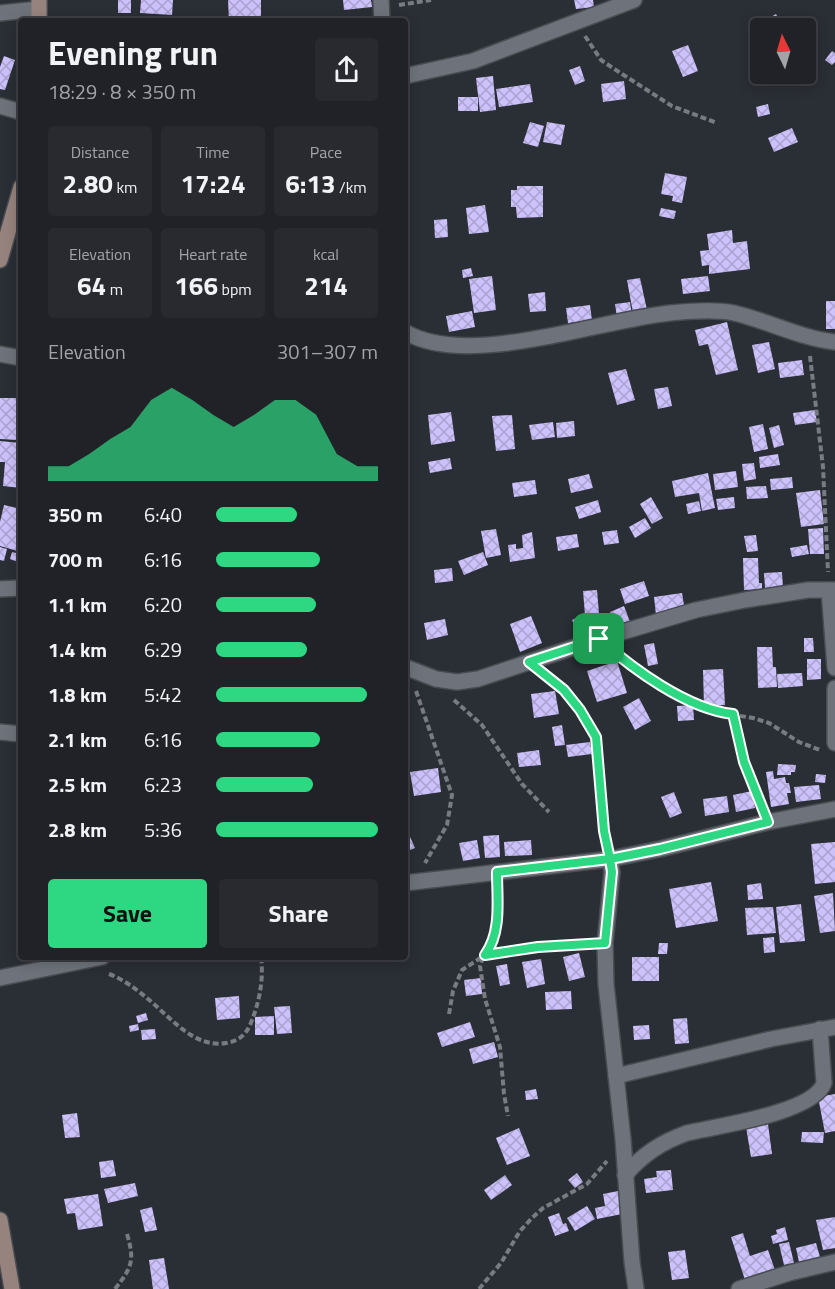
<!DOCTYPE html>
<html lang="en">
<head>
<meta charset="utf-8">
<style>
	body { margin:0; font-family:"Titillium Web",sans-serif; background:#282a30; color:#f1f3f6; height:100vh; display:flex; flex-direction:column; font-size:22px; white-space:nowrap }
	* { box-sizing:border-box; margin:0 }
	p { font-size:20px; color:#a2a4a8 }
	.icon { flex:none; width:33px; height:33px; fill:none; stroke:currentColor; stroke-width:2; stroke-linecap:round; stroke-linejoin:round }
	.map { position:relative; flex:1; overflow:hidden }
	.details { position:absolute; left:18px; top:18px; width:390px; height:942px; display:flex; flex-direction:column; background:#202228; border-radius:6px; box-shadow:0 3px 15px #0003,0 0 0 2px #3d3f45 }
	.details>* { flex:none }
	.needle { width:39px; rotate:355deg }
	.buttons { position:absolute; left:750px; top:18px; display:grid; gap:12px }
	.buttons a { display:grid; place-items:center; width:66px; height:66px; border-radius:6px; background:#202228; box-shadow:0 3px 15px #0003,0 0 0 2px #3d3f45; font-size:30px }
	.pin { position:absolute; display:grid; place-items:center; width:51px; height:51px; color:#fff; margin:-26px; border-radius:12px; box-shadow:0 3px 9px #0006 }
	.round { display:grid; place-items:center; flex:none; width:63px; height:63px; border-radius:6px; background:#282a30 }
	.overview { display:flex; align-items:center; justify-content:space-between; height:102px; padding:0 30px }
	h1 { font-size:33px; font-weight:700; line-height:45px }
	.stats { display:grid; grid-template-columns:repeat(3,1fr); gap:9px; height:102px; padding:6px 30px }
	.stats div { display:grid; align-content:center; border-radius:6px; background:#282a30; text-align:center }
	.stats b { font-size:26px; font-weight:700 }
	.stats small { font-size:16px; font-weight:400 }
	.stats p { font-size:16px }
	.chart { height:168px; padding:12px 30px }
	.chart p { display:flex; justify-content:space-between }
	.chart svg { width:100%; height:108px; margin-top:6px; fill:#2ed883; opacity:.7 }
	.button { display:flex; gap:12px; margin-top:auto; padding:12px 30px }
	.button a { flex:1; height:69px; border-radius:6px; background:#2ed883; color:#111; font-size:24px; font-weight:700; line-height:69px; text-align:center }
	.button a+a { background:#282a30; color:#f1f3f6 }
	ul { padding:0 30px; list-style:none; font-size:20px }
	li { display:grid; grid-template-columns:96px 72px 1fr; align-items:center; height:45px }
	li i { height:15px; border-radius:8px; background:#2ed883 }
	.map>svg:first-child { display:block }
</style>
</head>
<body>
<div class="map">
<svg width="835" height="1289" viewBox="0 0 835 1289">
	<defs>
		<pattern id="building-cross-hatch" width="8" height="8" patternUnits="userSpaceOnUse" patternTransform="scale(1.5)"><rect width="8" height="8" fill="#ccc1fb"/><path d="M0 0l8 8M0 8l8-8" fill="none" stroke="#aaa2ce"/></pattern>
	</defs>
	<rect width="100%" height="100%" fill="#2a2e35"/>
	<g fill="url(#building-cross-hatch)">
		<rect x="118" y="0" width="13" height="13"/>
		<path d="M141 0H173L172 15 140 13Z"/>
		<path d="M228 0H261V21H229Z"/>
		<path d="M343 0H371L372 7 344 10Z"/>
		<path d="M574 0H593L594 7 576 9Z"/>
		<path d="M776 14 783 25 778 28H762L760 24Z"/>
		<path d="M688 45 698 71 683 77 672 51Z"/>
		<path d="M832 51 835 53V62L832 65 825 60Z"/>
		<path d="M4 56 15 60 5 90 0 89V67Z"/>
		<path d="M580 66 585 81 575 85 569 70Z"/>
		<path d="M493 76 496 110 480 112 476 78Z"/>
		<path d="M624 81 626 99 603 102 601 84Z"/>
		<path d="M530 84 533 102 499 107 496 89Z"/>
		<rect x="458" y="97" width="20" height="14"/>
		<path d="M768 104 770 114 758 117 756 107Z"/>
		<path d="M530 122 544 126 538 147 523 143Z"/>
		<path d="M547 122 565 125 561 145 543 142Z"/>
		<path d="M792 128 798 142 774 152 768 138Z"/>
		<path d="M665 173 687 177 682 203 672 201 673 196 661 194Z"/>
		<path d="M517 186H543V217L517 218 516 207H511V190H517Z"/>
		<path d="M485 205 489 232 469 234 466 208Z"/>
		<path d="M661 208 676 211 674 219 659 216Z"/>
		<path d="M447 219 448 237 435 238 434 220Z"/>
		<path d="M732 230 733 243 747 241 750 269 709 274V265L702 266 700 251 709 250 707 234Z"/>
		<path d="M471 268 473 276 463 278 462 270Z"/>
		<path d="M492 276 496 310 474 313 469 279Z"/>
		<path d="M708 276 710 291 683 294 681 279Z"/>
		<path d="M640 278 647 310 633 313 627 280Z"/>
		<path d="M545 292 546 311 530 312 528 294Z"/>
		<rect x="826" y="301" width="9" height="28"/>
		<path d="M630 302 632 315 617 317 615 304Z"/>
		<path d="M590 305 592 320 568 323 566 308Z"/>
		<path d="M472 311 475 327 449 332 446 316Z"/>
		<path d="M727 322 738 370 716 375 708 344 699 346 695 330Z"/>
		<path d="M769 342 775 369 758 373 752 345Z"/>
		<path d="M802 360 804 375 780 378 778 363Z"/>
		<path d="M626 369 635 400 617 405 608 373Z"/>
		<path d="M668 387 672 406 658 409 654 389Z"/>
		<path d="M0 398H21L17 440 0 439Z"/>
		<path d="M815 410 817 422 795 425 793 413Z"/>
		<path d="M451 412 455 441 431 445 428 415Z"/>
		<path d="M512 415 515 449 496 451 492 416Z"/>
		<path d="M574 421 575 436 557 438 556 423Z"/>
		<path d="M553 422 555 437 532 440 529 425Z"/>
		<path d="M763 424 768 449 754 452 749 427Z"/>
		<path d="M779 425 784 445 774 448 769 428Z"/>
		<path d="M0 441 21 443V488L3 486 5 462H0Z"/>
		<path d="M778 454 780 465 760 468 759 457Z"/>
		<path d="M450 458 452 469 430 473 428 462Z"/>
		<path d="M754 463 756 479 744 481 742 464Z"/>
		<path d="M736 471 738 487 715 490 713 474Z"/>
		<path d="M708 473 715 508 702 511 699 493 675 497 672 481Z"/>
		<path d="M589 474 593 488 571 493 568 479Z"/>
		<path d="M792 477 793 488 771 490 770 479Z"/>
		<path d="M535 480 537 494 514 497 512 483Z"/>
		<path d="M766 486 768 498 747 499 746 487Z"/>
		<path d="M820 490 824 524 801 527 796 493Z"/>
		<path d="M651 497 663 518 652 524 640 504Z"/>
		<path d="M734 497 735 508 718 510 716 499Z"/>
		<path d="M598 500 601 512 579 519 575 507Z"/>
		<path d="M699 501 701 511 688 514 686 504Z"/>
		<path d="M4 505 21 509V552L0 546V522Z"/>
		<path d="M645 518 651 528 635 538 629 527Z"/>
		<path d="M823 528 824 554H810L808 529Z"/>
		<path d="M496 529 501 555 486 558 481 531Z"/>
		<path d="M617 530 619 543 604 545 602 532Z"/>
		<path d="M532 532 535 558 510 562 508 545 516 544V549L523 548 522 535Z"/>
		<path d="M577 534 579 547 558 551 556 537Z"/>
		<path d="M756 535 758 551 747 552 744 536Z"/>
		<path d="M807 545 809 554 792 557 790 548Z"/>
		<path d="M0 547 7 549 4 561 0 560Z"/>
		<path d="M12 552 20 554 18 562 10 559Z"/>
		<path d="M483 552 488 565 464 575 458 561Z"/>
		<path d="M743 558H758L759 583H762V589L744 590Z"/>
		<path d="M452 568 453 581 435 583 434 570Z"/>
		<path d="M782 572 783 588H765L764 573Z"/>
		<path d="M644 581 649 596 625 604 620 589Z"/>
		<path d="M597 590 599 614 585 615 583 591Z"/>
		<path d="M682 593 685 611 656 615 654 597Z"/>
		<path d="M624 606 632 627 619 632 610 612Z"/>
		<path d="M583 615 591 631 579 636 572 620Z"/>
		<path d="M607 615 611 627 594 634 589 621Z"/>
		<path d="M531 616 542 643 520 652 510 624Z"/>
		<path d="M445 619 448 635 427 640 424 623Z"/>
		<path d="M804 638H813L814 652H804Z"/>
		<path d="M654 643 658 664 648 666 644 645Z"/>
		<path d="M757 647H772L773 667H776L777 687 758 688Z"/>
		<path d="M807 659H821V679L807 680Z"/>
		<path d="M617 661 627 693 597 702 587 671Z"/>
		<path d="M723 669 725 705 704 706 703 670Z"/>
		<path d="M802 673 803 686 778 688 777 674Z"/>
		<path d="M555 691 559 714 534 718 531 694Z"/>
		<path d="M639 698 651 721 635 730 623 707Z"/>
		<path d="M693 705 694 720 678 721 677 706Z"/>
		<path d="M562 725 565 745 555 746 552 727Z"/>
		<path d="M590 742 592 754 568 757 566 745Z"/>
		<path d="M539 750 541 765 519 767 517 753Z"/>
		<path d="M778 764 796 765 795 772H791V775H777Z"/>
		<path d="M438 768 441 792 414 796 410 772Z"/>
		<path d="M773 771 774 779 785 777 786 783H789L791 793H787L789 804 771 807 766 772Z"/>
		<path d="M816 774 826 775 825 783 815 782Z"/>
		<path d="M819 785 821 799 796 802 794 787Z"/>
		<path d="M752 791 755 808 736 812 733 795Z"/>
		<path d="M674 792 682 813 670 818 661 797Z"/>
		<path d="M727 796 729 812 705 816 703 799Z"/>
		<path d="M407 830 415 848 405 852V831Z"/>
		<path d="M499 835 500 857 485 858 483 836Z"/>
		<path d="M477 840 480 858 463 861 459 843Z"/>
		<path d="M531 840 532 855 505 856 504 842Z"/>
		<path d="M835 842V882L815 884 811 844Z"/>
		<path d="M711 882 718 921 676 928 669 889Z"/>
		<path d="M761 883 763 899 748 900 747 885Z"/>
		<path d="M833 893 835 931 820 933 814 896Z"/>
		<path d="M801 904 805 941 780 943 776 907Z"/>
		<path d="M773 907 776 933 747 935 745 908Z"/>
		<path d="M774 937 775 952 764 953 763 938Z"/>
		<path d="M659 943H668L667 954H658Z"/>
		<path d="M579 953 585 977 569 981 563 957Z"/>
		<rect x="632" y="957" width="27" height="24"/>
		<path d="M541 959 545 984 527 988 522 962Z"/>
		<path d="M507 964 510 984 500 986 496 966Z"/>
		<path d="M481 978 482 994 466 996 464 980Z"/>
		<path d="M571 991 572 1009 546 1010 545 992Z"/>
		<path d="M239 996 240 1018 217 1020 215 998Z"/>
		<path d="M290 1006 292 1033 277 1034 274 1007Z"/>
		<path d="M146 1013 148 1020 138 1023 136 1016Z"/>
		<path d="M274 1016V1035H255V1017Z"/>
		<path d="M687 1018 689 1043 675 1044 673 1019Z"/>
		<path d="M470 1022 475 1037 442 1047 437 1033Z"/>
		<path d="M138 1024 139 1030 130 1032 129 1026Z"/>
		<path d="M649 1025 650 1039 634 1040 633 1026Z"/>
		<path d="M155 1029 156 1039 142 1040 141 1030Z"/>
		<path d="M494 1042 498 1057 473 1064 469 1049Z"/>
		<path d="M536 1089 538 1099 526 1100 525 1091Z"/>
		<path d="M835 1094V1131L825 1133 818 1097Z"/>
		<path d="M77 1113 80 1137 65 1138 62 1115Z"/>
		<path d="M768 1124 772 1154 751 1157 746 1127Z"/>
		<path d="M519 1128 530 1156 507 1165 496 1138Z"/>
		<path d="M802 1132H824L823 1143 801 1142Z"/>
		<path d="M113 1160 116 1176 101 1178 99 1162Z"/>
		<path d="M671 1170 673 1190 646 1193 644 1179 657 1177 656 1171Z"/>
		<path d="M577 1173 583 1182 575 1188 568 1180Z"/>
		<path d="M505 1175 512 1185 491 1200 484 1190Z"/>
		<path d="M135 1183 138 1196 108 1203 104 1189Z"/>
		<path d="M618 1191 622 1214 597 1219 595 1208 605 1206 603 1194Z"/>
		<path d="M98 1194 103 1226 78 1230 75 1213 67 1214 64 1199Z"/>
		<path d="M587 1206 595 1219 575 1231 567 1218Z"/>
		<path d="M152 1207 157 1230 145 1232 140 1210Z"/>
		<path d="M559 1213 563 1224 566 1223 569 1231 555 1236 548 1217Z"/>
		<path d="M835 1217V1248L823 1250 816 1220Z"/>
		<path d="M785 1227 788 1240 773 1244 771 1236 777 1234 776 1230Z"/>
		<path d="M743 1233 750 1256 768 1250 775 1270 745 1280 731 1237Z"/>
		<path d="M789 1242 794 1263 784 1265 779 1244Z"/>
		<path d="M816 1243 820 1257 799 1262 796 1248Z"/>
		<path d="M685 1250 689 1278 672 1280 668 1252Z"/>
		<path d="M164 1258 169 1289H153L149 1260Z"/>
	</g>
	<g fill="none" stroke-linecap="round" stroke-linejoin="round">
		<g stroke="#484c51" stroke-width="18">
			<g id="street">
				<path d="M381 0 382 21"/>
				<path d="M0 13 39 9"/>
				<path d="M405 76 473 61 634 0"/>
				<path d="M0 106 21 112"/>
				<path d="M405 332C468 369 599 320 670 313 690 311 714 309 734 313 768 321 800 338 835 342"/>
				<path d="M0 354 21 358"/>
				<path d="M0 589 21 588"/>
				<path d="M829 590 835 668"/>
				<path d="M405 667 436 679 457 682 478 679 599 639 696 610 745 600 808 590H835"/>
				<path d="M835 688V743"/>
				<path d="M0 732 21 734"/>
				<path d="M610 859 612 872 605 943 606 984 623 1139 632 1262 636 1289"/>
				<path d="M405 883 610 859 660 849 768 822 835 809"/>
				<path d="M0 978 102 957"/>
				<path d="M616 1076 771 1039 835 1027"/>
				<path d="M625 1175C643 1154 662 1142 687 1133 717 1126 814 1113 824 1083L820 1029"/>
				<path d="M739 1289 789 1273 835 1262"/>
			</g>
		</g>
		<g stroke="#484c51" stroke-width="18">
			<g id="secondary">
				<path d="M39 21V0"/>
				<path d="M0 260 21 187"/>
				<path d="M0 1220 12 1289"/>
			</g>
		</g>
		<g stroke="#787c82" stroke-width="4" stroke-dasharray="6 3" stroke-linecap="butt">
			<path d="M399 5 431 0"/>
			<path d="M585 36 601 60 622 74 672 106 717 123"/>
			<path d="M810 356 823 467 828 572"/>
			<path d="M613 652 647 676 701 707 716 712 753 718 769 723 799 742 820 750"/>
			<path d="M546 675 564 690 580 710 596 737 607 844"/>
			<path d="M416 691 452 795 447 825 425 863"/>
			<path d="M454 700 482 725 522 784 549 812"/>
			<path d="M733 714 744 762 762 808"/>
			<path d="M497 888V921L491 946 482 960 480 966 485 999 500 1047 504 1094 508 1116"/>
			<path d="M109 974C123 979 136 989 148 999 170 1017 195 1049 226 1043 238 1041 245 1036 250 1025 259 1004 264 980 261 957"/>
			<path d="M449 1014 453 991 462 970 485 955 587 944"/>
			<path d="M115 1289C132 1267 135 1261 127 1234"/>
			<path d="M479 1289 501 1263 520 1231 532 1218 543 1208 587 1184 607 1161"/>
		</g>
		<use href="#street" stroke="#6e737b" stroke-width="15"/>
		<use href="#secondary" stroke="#97837e" stroke-width="15"/>
	</g>
	<g fill="none" stroke-linecap="round" stroke-linejoin="round">
		<g stroke="#fff" stroke-width="12">
			<path id="route" d="M599 639 529 662 564 690 580 710 596 737 604 831 610 859 497 872C497 899 502 932 485 955L538 947 605 943 612 872 610 859 660 849 768 822 744 762 733 714C687 709 633 669 599 639"/>
		</g>
		<use href="#route" stroke="#2ed883" stroke-width="8"/>
	</g>
</svg>
<div class="buttons">
<a><svg class="needle" viewBox="-14 -14 28 28"><path d="M0-13l5 13h-10z" fill="#e53935"/><path d="M0 13l5-13h-10z" fill="#a2a4a8"/></svg></a>
</div>
<div class="pin" style="left:599px;top:639px;background:#1e9e55"><svg class="icon" aria-label="arrive" viewBox="0 0 24 24"><path d="M6 21V4h12l-3 4 3 4H6"/></svg></div>
<section class="details">
<div class="overview"><div><h1>Evening run</h1><p>18:29 · 8 × 350 m</p></div><a class="round"><svg class="icon" aria-label="share" viewBox="0 0 24 24"><path d="M12 15V3M7 8l5-5 5 5M5 13v7h14v-7"/></svg></a></div>
<div class="stats">
<div><p>Distance</p><b>2.80<small> km</small></b></div>
<div><p>Time</p><b>17:24</b></div>
<div><p>Pace</p><b>6:13<small> /km</small></b></div>
</div>
<div class="stats">
<div><p>Elevation</p><b>64<small> m</small></b></div>
<div><p>Heart rate</p><b>166<small> bpm</small></b></div>
<div><p>kcal</p><b>214</b></div>
</div>
<div class="chart"><p><span>Elevation</span>301–307 m</p>
<svg viewBox="0 0 160 44" preserveAspectRatio="none"><path d="M0 44V38L10 38L20 33L30 27L40 22L50 11L60 6L70 11L80 17L90 22L100 17L110 11L120 11L130 17L140 33L150 38L160 38V44z"/></svg>
</div>
<ul>
<li><b>350 m</b>6:40<i style="width:50%"></i></li>
<li><b>700 m</b>6:16<i style="width:64%"></i></li>
<li><b>1.1 km</b>6:20<i style="width:62%"></i></li>
<li><b>1.4 km</b>6:29<i style="width:56%"></i></li>
<li><b>1.8 km</b>5:42<i style="width:93%"></i></li>
<li><b>2.1 km</b>6:16<i style="width:64%"></i></li>
<li><b>2.5 km</b>6:23<i style="width:60%"></i></li>
<li><b>2.8 km</b>5:36<i style="width:100%"></i></li>
</ul>
<div class="button"><a>Save</a><a>Share</a></div>
</section>
</div>
</body>
</html>
